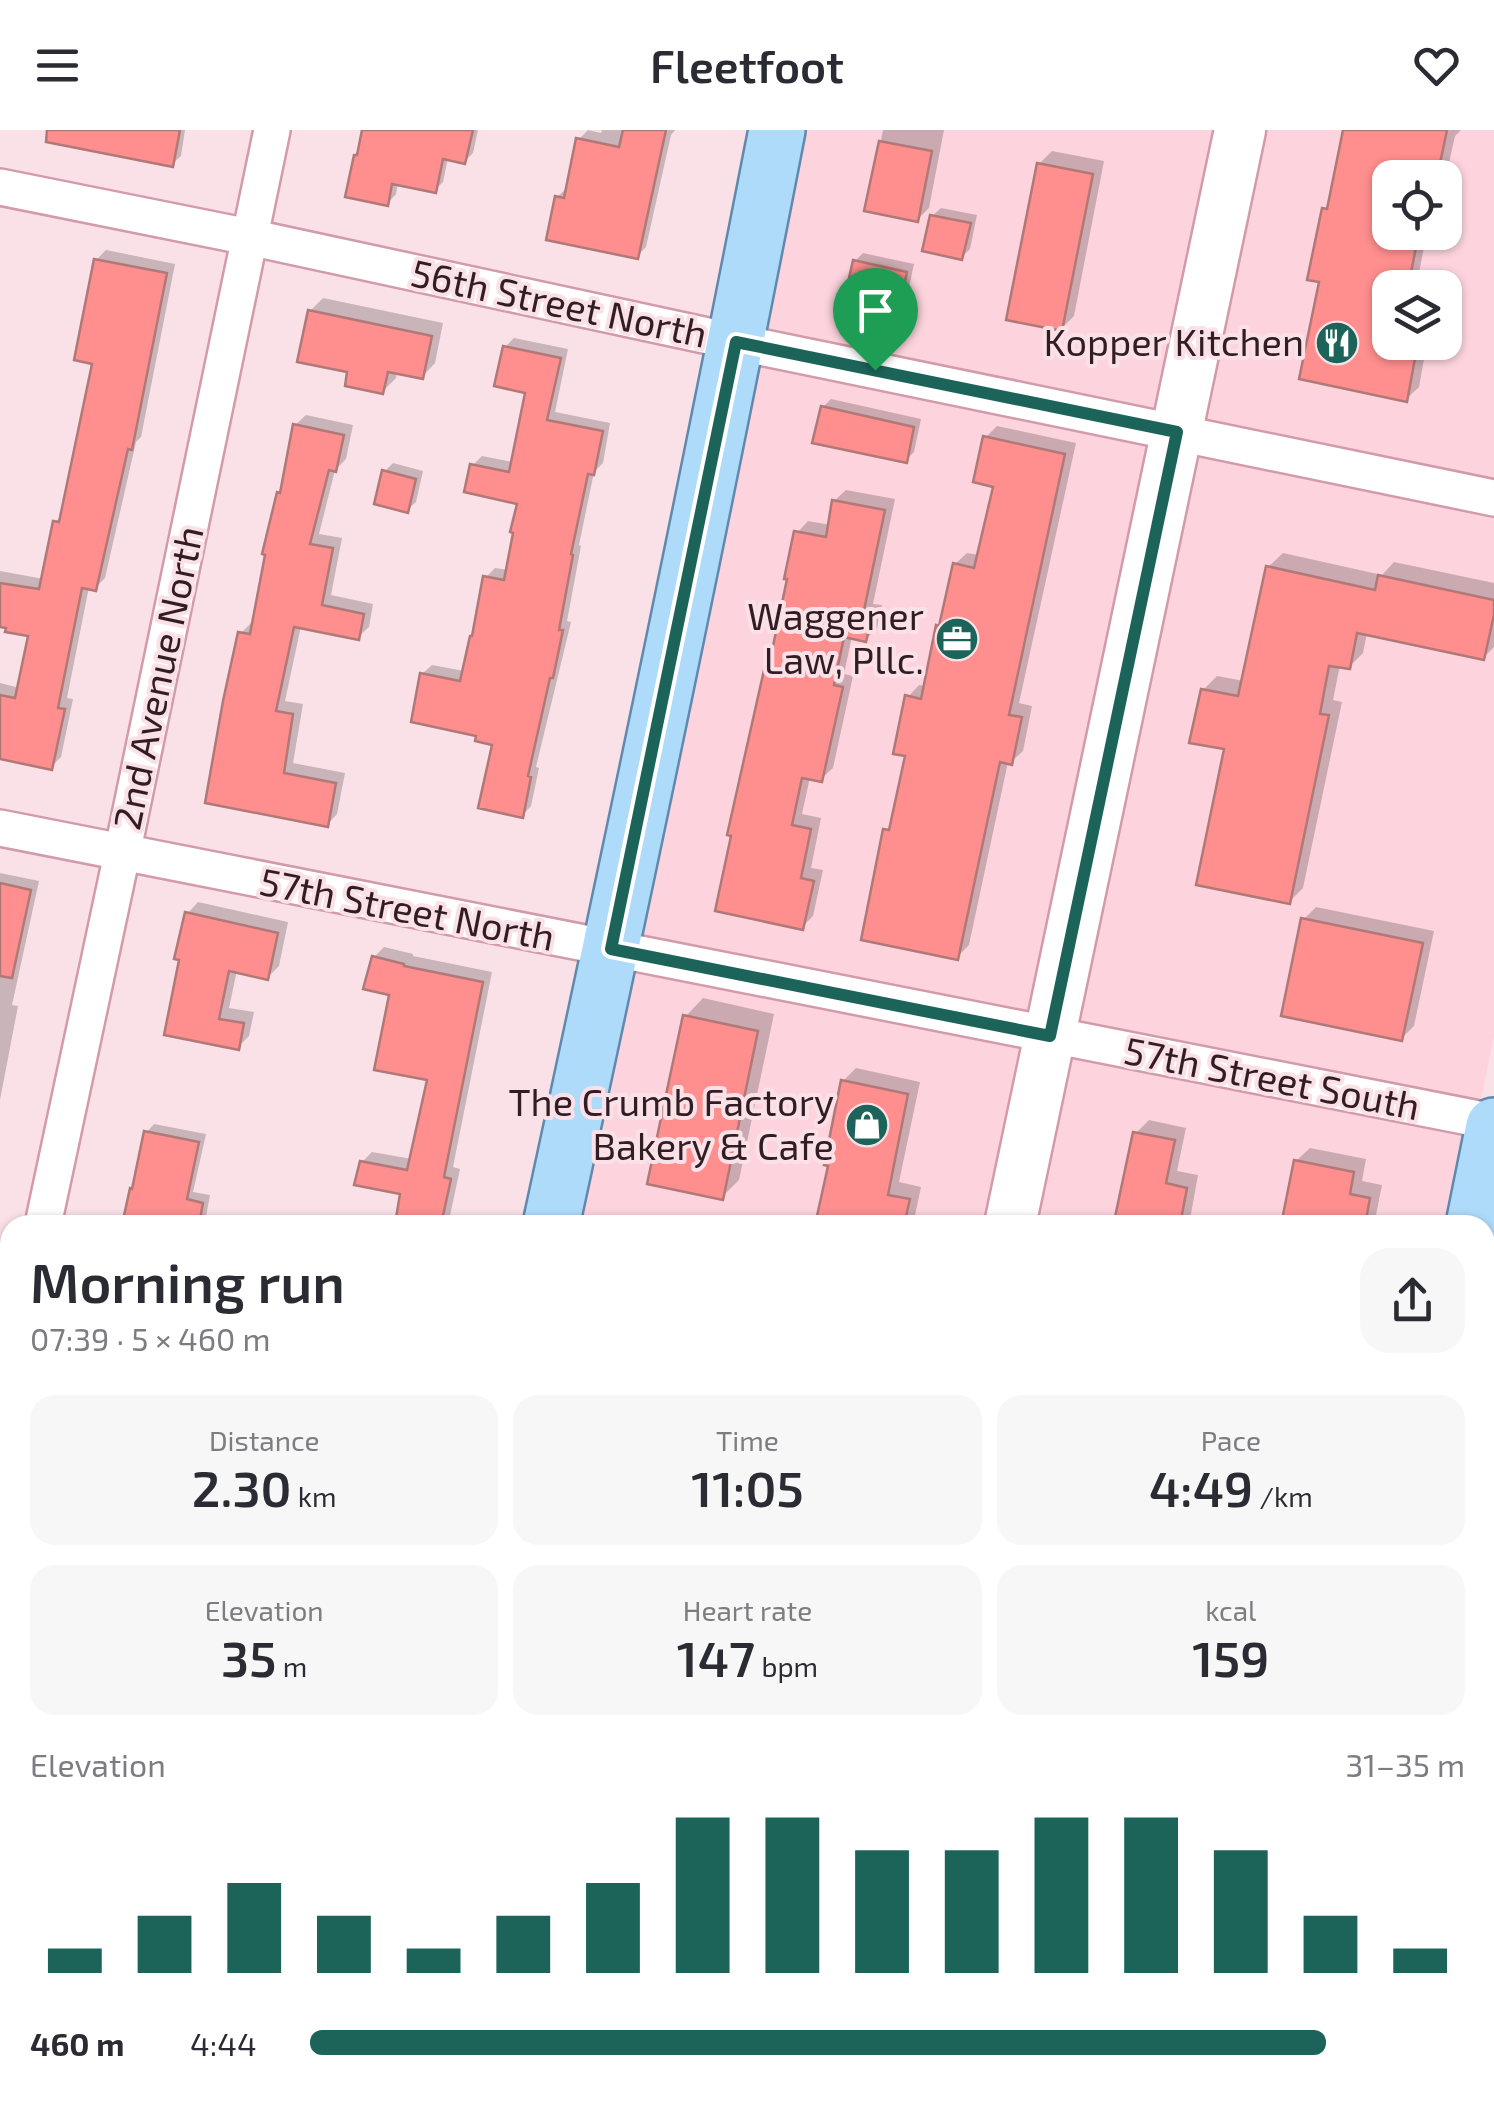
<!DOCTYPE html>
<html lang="en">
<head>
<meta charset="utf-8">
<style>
	body { margin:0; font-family:"Exo 2",sans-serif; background:#f7f7f7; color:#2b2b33; height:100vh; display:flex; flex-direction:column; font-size:38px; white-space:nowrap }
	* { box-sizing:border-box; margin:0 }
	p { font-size:32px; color:#7c7c81 }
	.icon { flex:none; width:55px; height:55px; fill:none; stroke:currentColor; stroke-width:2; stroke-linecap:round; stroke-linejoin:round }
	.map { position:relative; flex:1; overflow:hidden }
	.sheet { position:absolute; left:0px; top:1085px; width:1495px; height:888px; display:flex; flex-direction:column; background:#fff; border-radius:30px 30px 0 0; box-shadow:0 2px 8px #0004 }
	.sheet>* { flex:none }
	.fabs { position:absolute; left:1372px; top:30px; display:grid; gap:20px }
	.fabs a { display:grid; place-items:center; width:90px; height:90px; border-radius:20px; background:#fff; box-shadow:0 2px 8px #0004; font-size:50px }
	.pin { position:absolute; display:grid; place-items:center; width:85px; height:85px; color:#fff; margin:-102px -42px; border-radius:50% 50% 50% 0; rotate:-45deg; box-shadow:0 0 10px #0007 }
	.pin .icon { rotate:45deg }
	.round { display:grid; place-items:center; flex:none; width:105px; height:105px; border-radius:30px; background:#f7f7f7 }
	.summary { display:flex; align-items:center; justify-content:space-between; height:170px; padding:0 30px }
	h1 { font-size:55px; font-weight:600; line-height:75px }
	.figures { display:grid; grid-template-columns:repeat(3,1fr); gap:15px; height:170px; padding:10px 30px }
	.figures div { display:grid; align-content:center; border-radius:25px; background:#f7f7f7; text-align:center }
	.figures b { font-size:50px; font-weight:600 }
	.figures small { font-size:28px; font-weight:400 }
	.figures p { font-size:28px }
	.chart { height:280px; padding:20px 30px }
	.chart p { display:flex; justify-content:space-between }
	.chart svg { width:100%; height:180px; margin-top:10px; stroke:#1c6459; stroke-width:6 }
	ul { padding:0 30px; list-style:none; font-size:32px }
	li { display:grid; grid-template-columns:160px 120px 1fr; align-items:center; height:75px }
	li i { height:25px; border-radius:12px; background:#1c6459 }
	header { display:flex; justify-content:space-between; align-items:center; height:130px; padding:0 30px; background:#fff; font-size:45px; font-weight:600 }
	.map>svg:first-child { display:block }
</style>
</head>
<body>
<header><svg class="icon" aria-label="menu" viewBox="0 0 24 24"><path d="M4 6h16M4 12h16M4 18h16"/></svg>Fleetfoot<svg class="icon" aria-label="heart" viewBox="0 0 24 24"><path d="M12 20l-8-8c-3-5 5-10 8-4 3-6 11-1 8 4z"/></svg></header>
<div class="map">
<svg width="1494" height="1972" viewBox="0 0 1494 1972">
	<rect width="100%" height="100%" fill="#fae1e8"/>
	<g fill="#fdd4de" fill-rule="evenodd">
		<path d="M795 0H1221L1162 282 757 200Z"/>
		<path d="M1258 0H1494V352L1198 290ZM1390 48H1445V102H1390ZM1390 158H1445V212H1390Z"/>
		<path d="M750 231 1156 313 1036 887 631 807Z"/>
		<path d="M1191 321 1494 384V906L1480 974 1071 894Z"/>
		<path d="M624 838 1029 918 992 1095H569Z"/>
		<path d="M1064 925 1474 1005 1455 1095H1029Z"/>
		<path d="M392 1962 810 1963 808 1972H390Z"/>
		<path d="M847 1962 1271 1963 1269 1972H845Z"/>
	</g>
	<g fill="#cee19b">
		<path d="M1494 1220V1596L1485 1594V1263Z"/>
		<path d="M0 1404 10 1406V1612L0 1610Z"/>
		<path d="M0 1653 10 1657V1962L162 1963 160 1972H0Z"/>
		<path d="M1485 1715 1494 1717V1972H1331L1333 1963 1485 1962Z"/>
		<path d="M209 1963H355L353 1972H207Z"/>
	</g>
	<g fill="#0003">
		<path d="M97 0H185L181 26 172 34Z"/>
		<path d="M363 0H478L473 23 465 31 448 28 443 52 435 60 398 53 396 64 388 73Z"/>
		<path d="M588 0 601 3 602 0H675L671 5 646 117 637 126 557 67 567 58 579 9Z"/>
		<path d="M883 0H944L929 78 918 89 867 79Z"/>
		<path d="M1400 0H1461L1455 6 1445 51V48H1390V102H1427L1416 158H1390V212H1427L1419 257 1406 269 1324 79Z"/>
		<path d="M1052 21 1104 31 1074 186 1061 199 1039 34Z"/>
		<path d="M941 78 977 85 970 119 961 128 932 86Z"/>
		<path d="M106 120 175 134 141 307 136 312 105 448 95 458 89 457 67 568 73 569 61 627 51 637 0 627V553L20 558 31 504 0 494V441L44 449 55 392 63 385 95 232 96 130Z"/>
		<path d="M863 123 914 134 905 176 896 184 855 131Z"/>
		<path d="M323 168 443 193 435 233 423 246 397 241 396 248 383 261 350 240 310 181Z"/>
		<path d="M514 208 568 219 555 282 610 293 603 333 594 342 579 415 581 416 567 491 571 492 536 637 539 638 531 676 522 686 495 613 479 604 422 544 432 535 464 541 486 447 495 438 509 440 520 372 473 335 482 326 513 332 528 261 505 217Z"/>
		<path d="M831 269 921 289 914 322 906 330 823 277Z"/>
		<path d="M306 285 353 295 346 329 335 340 319 404 342 408 331 465 373 474 369 497 358 507 301 496 285 571 303 574 293 633 345 643 337 684 327 695 208 671 241 503 251 493H254L279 363 283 359 295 295Z"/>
		<path d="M997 296 1076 313 1019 573 1032 576 1023 621 1011 632H1008L969 815 957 827 886 700 893 693 908 624V567L919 555 926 556 955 434 967 423 979 425 996 355 985 308Z"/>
		<path d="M393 333 423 341 416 372 407 380 384 342Z"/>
		<path d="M846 360 895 369 873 474 882 475 877 498 866 509 852 506 844 544 853 546 833 638 821 649 810 647 802 684 821 688 811 738 823 740 813 786 802 797 766 541 772 535 797 403 808 391 831 395 834 371Z"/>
		<path d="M1283 423 1382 445 1394 432 1494 453V517L1484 527 1367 503 1363 523 1349 537 1340 535 1333 570 1342 572 1303 758 1289 772 1203 560 1217 546 1244 551 1268 437Z"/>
		<path d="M0 743 39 751 12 875 18 876 0 970Z"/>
		<path d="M198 772 288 792 279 836 268 847 237 840 229 878 254 882 249 906 238 917 167 903 187 784Z"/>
		<path d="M1316 777 1434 801 1414 896 1401 909 1303 790Z"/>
		<path d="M384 817 413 824V826L492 842 453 1037 460 1039 448 1095H397L403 1062 362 1032 372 1022 412 1029 430 948 374 827Z"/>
		<path d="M703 868 774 884 739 1050 722 1067 686 886Z"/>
		<path d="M856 938 920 952 899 1052 921 1057 913 1095H818L831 1034 843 951Z"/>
		<path d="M1149 990 1186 998 1177 1041 1198 1045 1189 1095H1116L1136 1003Z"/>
		<path d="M154 994 206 1004 193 1062 210 1065 206 1087 198 1095H124L146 1003Z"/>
		<path d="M1310 1018 1366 1029 1362 1051 1382 1055 1374 1095H1284L1296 1031Z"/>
	</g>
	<g fill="#ff8e8e" stroke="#b07977" stroke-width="2.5">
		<path d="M47 0H180L173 37 46 12Z"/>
		<path d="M362 0H473L465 34 443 29 436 63 392 54 388 76 345 67 354 25H357Z"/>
		<path d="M623 0H666L638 129 546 110 555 66 564 68 576 8 619 17Z"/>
		<path d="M1343 0H1447L1437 48H1390V102H1419L1408 158H1390V212H1418L1407 272 1299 249 1319 152 1307 150 1322 78 1327 79Z"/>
		<path d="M879 11 932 21 918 92 864 81Z"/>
		<path d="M1037 33 1093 44 1062 201 1006 190Z"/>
		<path d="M930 85 971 93 962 130 922 121Z"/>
		<path d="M94 129 167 143 132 320 128 319 96 461 82 458 58 578 65 579 52 640 0 629V565L15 568 28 506 5 502 6 498 0 497V453L39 459 53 391 59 392 92 234 74 230Z"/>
		<path d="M853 130 907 142 897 187 843 175Z"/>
		<path d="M308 180 432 206 423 249 388 242 383 264 345 256 347 242 297 232Z"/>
		<path d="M503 216 561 228 547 290 603 301 594 345 588 344 571 424 573 425 559 500H563L553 548H550L528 646 531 647 523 688 478 678 492 615 475 611 476 606 411 592 420 543 460 551 470 506H472L483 446 504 450 513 403 510 402 517 374 464 362 470 334 509 342 525 263 494 256Z"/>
		<path d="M821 276 914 297 907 333 812 313Z"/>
		<path d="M293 294 344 305 336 342 329 340 310 414 333 418 322 475 364 484 359 510 294 497 276 581 293 584 284 643 336 653 328 697 205 673 223 571 238 502 250 504 265 425 262 424 277 362 280 363Z"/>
		<path d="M983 306 1065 324 1009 585 1022 587 1012 635 1000 632 958 830 861 810 883 699 889 700 905 626 893 624 905 565 921 569 936 495 939 496 953 433 974 438 993 357 973 352Z"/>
		<path d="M382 340 416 349 408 383 374 374Z"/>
		<path d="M832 370 885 380 863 485 872 486 866 512 844 507 834 555 843 557 822 652 802 648 792 695 811 699 801 748 814 751 803 800 715 781 731 706 727 705 764 540H768L787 449H784L794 401 826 407Z"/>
		<path d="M1266 436 1375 460 1378 445 1494 470V485L1484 530 1357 503 1350 539 1329 536 1320 584 1329 585 1290 774 1196 755 1224 619 1189 613 1201 559 1238 566Z"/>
		<path d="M0 753 31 760 12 848 0 846Z"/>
		<path d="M185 782 278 803 268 850 229 841 219 889 244 893 239 920 164 905 179 830 174 829Z"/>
		<path d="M1301 788 1423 813 1402 911 1281 886Z"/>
		<path d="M372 826 404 834V836L483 852 444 1047 451 1049 441 1095 396 1088 400 1064 354 1055 360 1031 407 1040 427 950 374 940 389 865 363 859Z"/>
		<path d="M683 885 758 901 723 1070 647 1054Z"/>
		<path d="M841 950 908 964 888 1065 910 1069 904 1095H815L828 1036 824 1035Z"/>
		<path d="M144 1001 199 1012 187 1069 203 1073 199 1095H122L130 1058 132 1059Z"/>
		<path d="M1133 1002 1175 1010 1166 1053 1187 1058 1180 1095H1151L1115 1087Z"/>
		<path d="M1294 1030 1354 1042 1350 1064 1370 1068 1365 1095H1281Z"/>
	</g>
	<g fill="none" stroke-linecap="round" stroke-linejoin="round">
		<g stroke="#d39baa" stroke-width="40">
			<g id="minor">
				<path d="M0 57 249 107 736 212 1494 368"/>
				<path d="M0 698 1494 992"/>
				<path d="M43 1095 122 724 272 0"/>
				<path d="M0 1296 10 1249"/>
			</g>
		</g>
		<g stroke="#d39baa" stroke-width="50">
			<g id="tertiary">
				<path d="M0 1352 10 1354"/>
				<path d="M1485 1656 1494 1658"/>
			</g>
		</g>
		<g stroke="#d39baa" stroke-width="55">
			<g id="secondary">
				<path d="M1010 1095 1240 0"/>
				<path d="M826 1972 828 1962"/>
			</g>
		</g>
		<g stroke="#6189ad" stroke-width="60">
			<g id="primary">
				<path d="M551 1095C630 731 706 366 777 0"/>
				<path d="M1474 1095 1494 996"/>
				<path d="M371 1972 373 1962"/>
				<path d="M1287 1972 1289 1962"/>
			</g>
		</g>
		<use href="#minor" stroke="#fff" stroke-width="35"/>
		<use href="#tertiary" stroke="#fff" stroke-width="45"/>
		<use href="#secondary" stroke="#fff" stroke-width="50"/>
		<use href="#primary" stroke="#afdbfa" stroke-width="55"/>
	</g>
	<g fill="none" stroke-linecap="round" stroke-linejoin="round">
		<g stroke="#fff" stroke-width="20">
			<path id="route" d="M736 212 1177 302 1050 906 611 819Z"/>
		</g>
		<use href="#route" stroke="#1c6459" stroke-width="12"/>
	</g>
	<defs>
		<g id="restaurant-disc" transform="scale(2.25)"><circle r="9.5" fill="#1c6459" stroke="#fae1e8"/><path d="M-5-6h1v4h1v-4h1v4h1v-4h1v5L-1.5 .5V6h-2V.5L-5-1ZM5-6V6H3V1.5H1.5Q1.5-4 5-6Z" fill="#fff"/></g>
		<g id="office-disc" transform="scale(2.25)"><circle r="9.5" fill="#1c6459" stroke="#fae1e8"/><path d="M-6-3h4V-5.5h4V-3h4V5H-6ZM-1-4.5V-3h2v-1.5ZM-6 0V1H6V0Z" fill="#fff"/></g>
		<g id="shop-disc" transform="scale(2.25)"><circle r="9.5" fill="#1c6459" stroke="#fae1e8"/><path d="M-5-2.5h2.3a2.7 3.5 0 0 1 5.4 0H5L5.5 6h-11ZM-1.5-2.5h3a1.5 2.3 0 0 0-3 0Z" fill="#fff"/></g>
	</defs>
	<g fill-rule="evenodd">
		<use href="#restaurant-disc" x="1337" y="213"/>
		<use href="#office-disc" x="957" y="509"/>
		<use href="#shop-disc" x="867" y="995"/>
	</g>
	<g text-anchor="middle" stroke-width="8" stroke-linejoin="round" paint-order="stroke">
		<g font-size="38" fill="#331d24" stroke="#fae1e8">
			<text transform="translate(559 174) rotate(12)" y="13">56th Street North</text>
			<text transform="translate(159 548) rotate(-78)" y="13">2nd Avenue North</text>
			<text transform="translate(407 780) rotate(11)" y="13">57th Street North</text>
			<text transform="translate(1272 949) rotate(11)" y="13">57th Street South</text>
		</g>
		<g font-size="38" fill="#331d24" stroke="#fae1e8" text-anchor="end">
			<text x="1304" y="226">Kopper Kitchen</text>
			<text x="924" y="500">Waggener<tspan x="924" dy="44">Law, Pllc.</tspan></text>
			<text x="834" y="986">The Crumb Factory<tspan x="834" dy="44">Bakery &amp; Cafe</tspan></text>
		</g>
	</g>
</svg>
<div class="fabs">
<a><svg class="icon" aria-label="locate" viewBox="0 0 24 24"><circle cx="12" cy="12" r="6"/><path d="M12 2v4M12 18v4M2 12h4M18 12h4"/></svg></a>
<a><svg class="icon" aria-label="layers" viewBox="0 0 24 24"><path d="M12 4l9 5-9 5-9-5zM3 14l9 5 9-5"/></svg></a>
</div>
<div class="pin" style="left:875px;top:240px;background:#1e9e55"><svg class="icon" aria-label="arrive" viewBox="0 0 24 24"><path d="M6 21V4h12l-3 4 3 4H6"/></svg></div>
<section class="sheet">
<div class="summary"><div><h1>Morning run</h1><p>07:39 · 5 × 460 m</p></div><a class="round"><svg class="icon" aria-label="share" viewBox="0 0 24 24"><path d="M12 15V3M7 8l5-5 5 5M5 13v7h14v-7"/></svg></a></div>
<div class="figures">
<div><p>Distance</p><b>2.30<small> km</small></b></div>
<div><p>Time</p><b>11:05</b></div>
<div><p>Pace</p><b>4:49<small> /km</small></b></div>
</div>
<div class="figures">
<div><p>Elevation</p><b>35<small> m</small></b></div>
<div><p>Heart rate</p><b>147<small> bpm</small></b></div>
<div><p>kcal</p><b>159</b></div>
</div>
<div class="chart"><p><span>Elevation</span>31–35 m</p>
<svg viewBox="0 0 160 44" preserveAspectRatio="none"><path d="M5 44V38M15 44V30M25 44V22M35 44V30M45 44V38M55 44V30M65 44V22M75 44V6M85 44V6M95 44V14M105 44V14M115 44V6M125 44V6M135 44V14M145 44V30M155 44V38"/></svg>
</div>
<ul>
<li><b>460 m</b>4:44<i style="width:88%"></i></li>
</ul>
</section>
</div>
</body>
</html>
